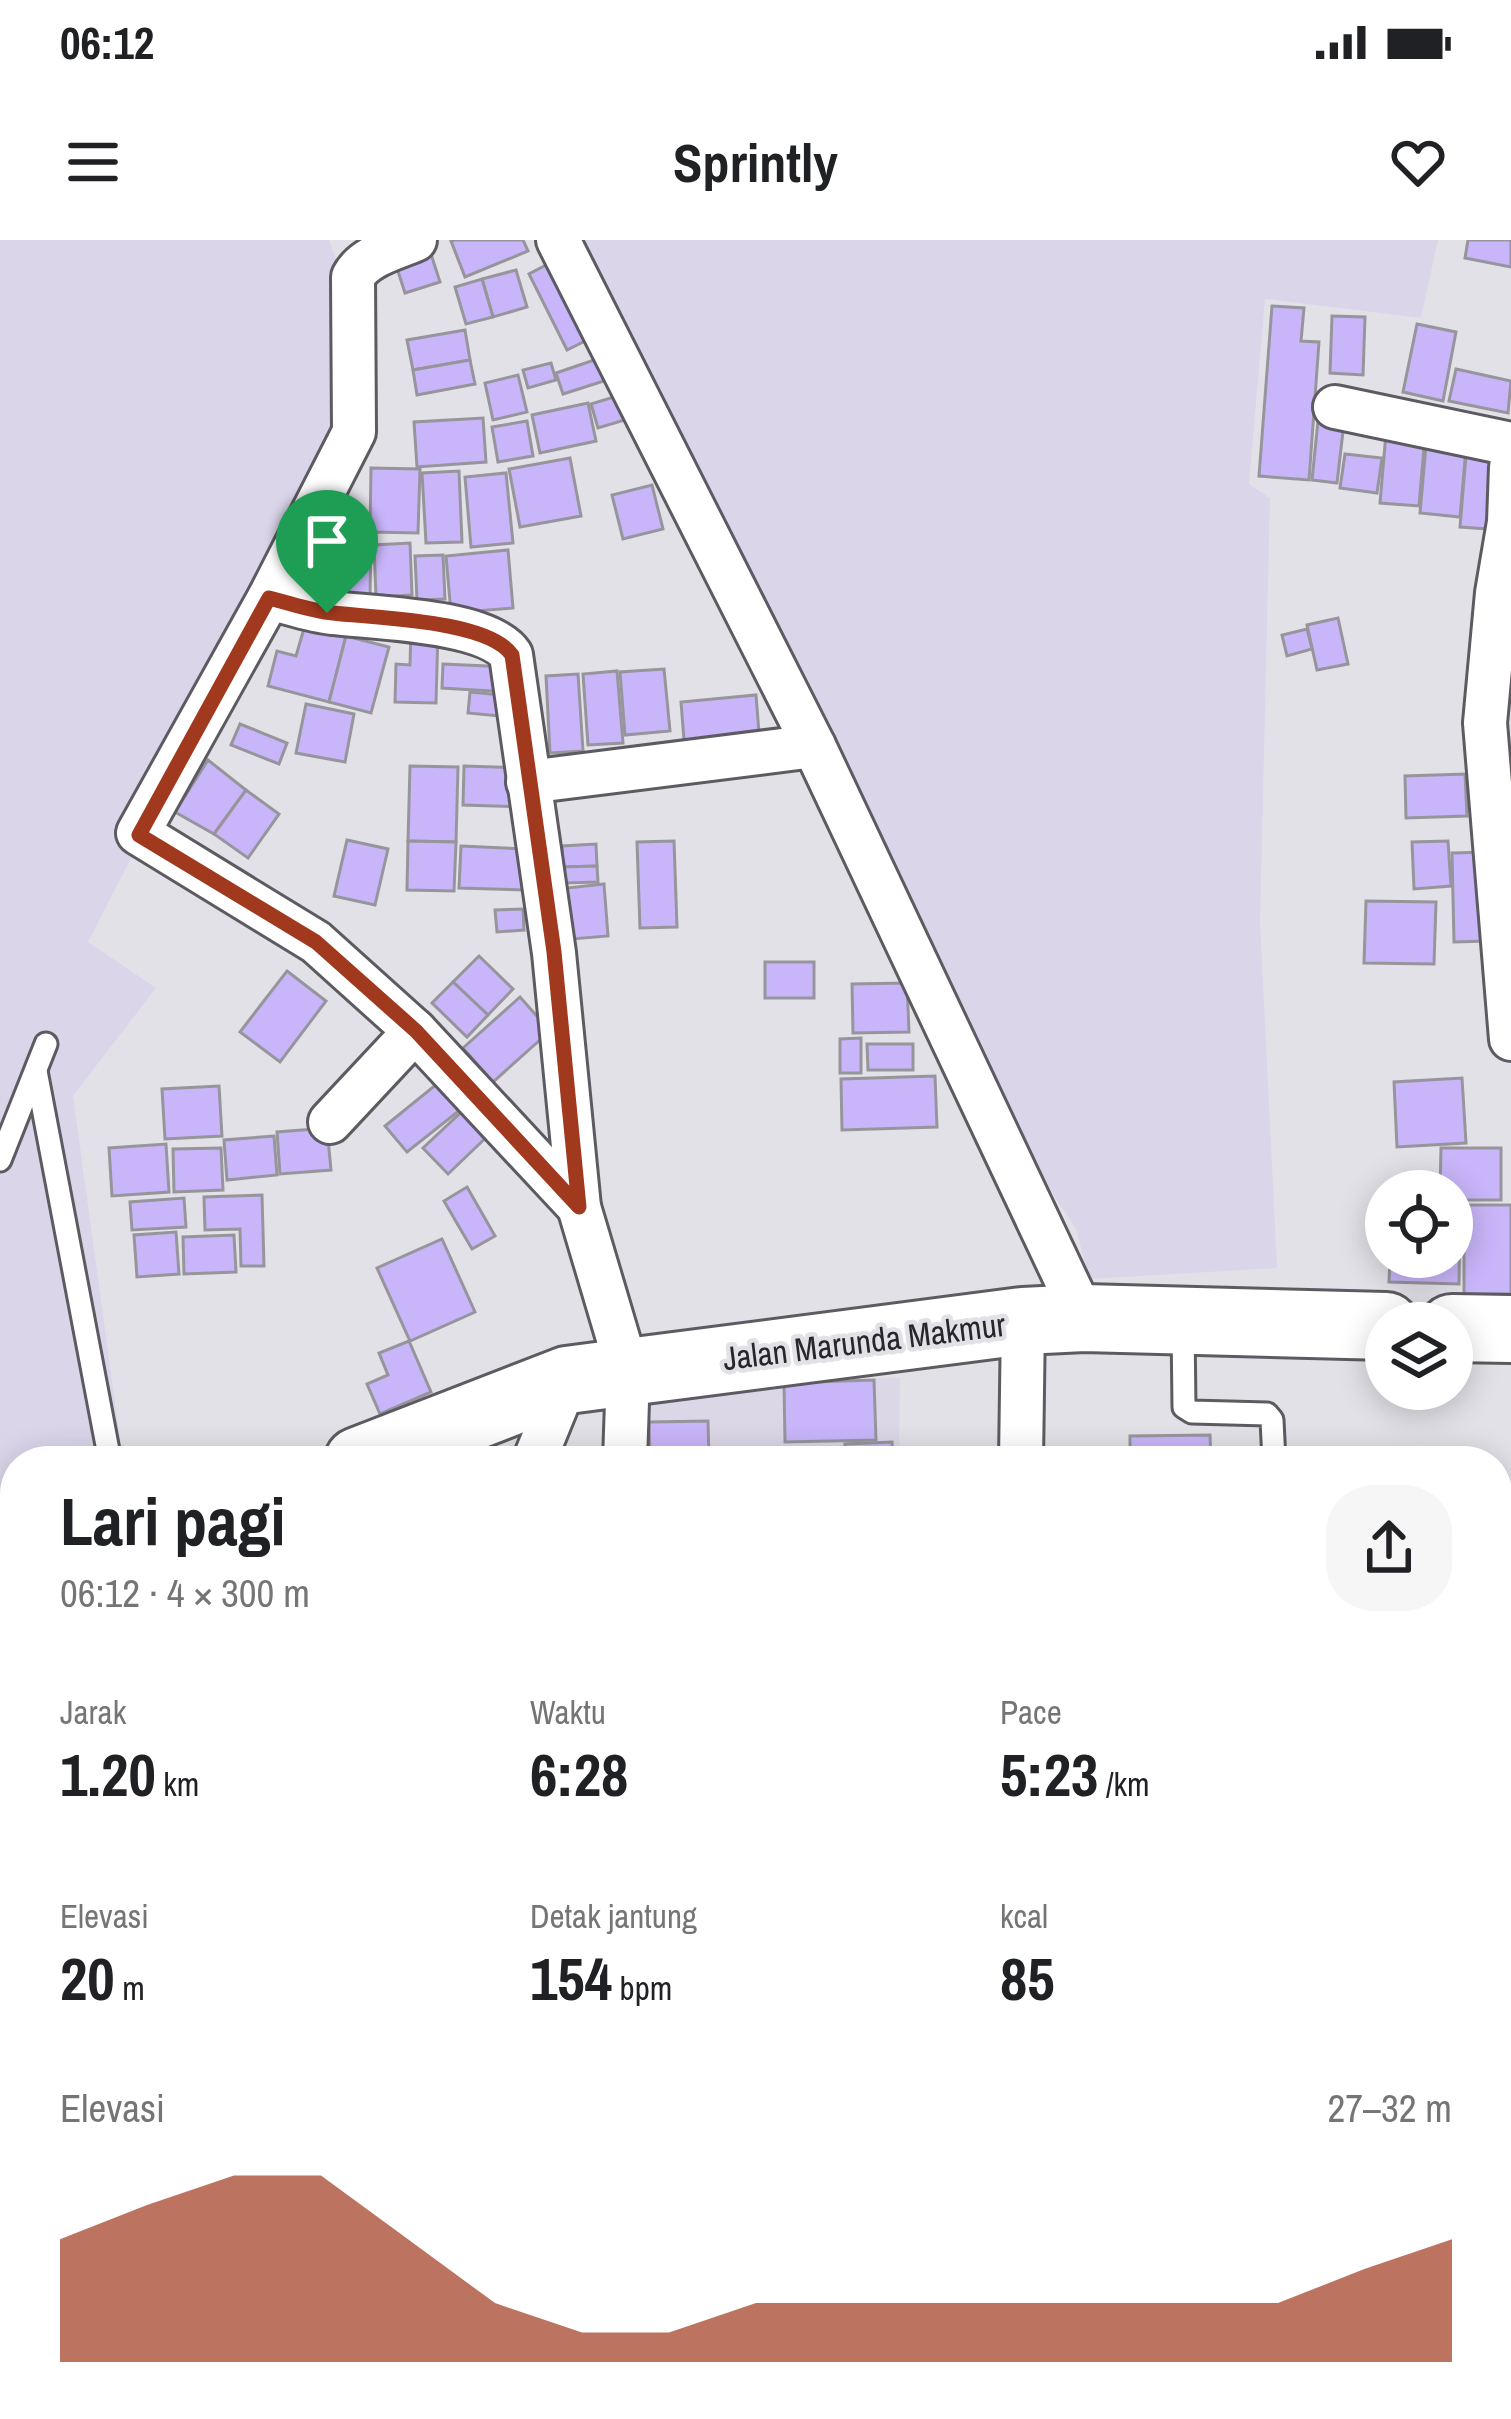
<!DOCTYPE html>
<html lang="id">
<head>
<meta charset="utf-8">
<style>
	body { margin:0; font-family:"Archivo Narrow",sans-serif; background:#f6f6f6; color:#202124; height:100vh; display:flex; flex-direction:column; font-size:45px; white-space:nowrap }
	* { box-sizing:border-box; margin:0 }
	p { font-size:39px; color:#757577 }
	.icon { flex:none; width:66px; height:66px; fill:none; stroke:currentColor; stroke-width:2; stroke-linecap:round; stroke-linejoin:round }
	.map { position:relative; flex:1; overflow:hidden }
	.side { position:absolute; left:0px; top:1206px; width:1512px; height:975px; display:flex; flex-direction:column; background:#fff; border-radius:48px 48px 0 0; box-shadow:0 6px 30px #0003 }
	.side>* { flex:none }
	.fabs { position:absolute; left:1365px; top:930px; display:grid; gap:24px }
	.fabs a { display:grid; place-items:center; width:108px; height:108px; border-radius:50%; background:#fff; box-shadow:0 6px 30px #0003; font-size:60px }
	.pin { position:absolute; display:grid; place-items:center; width:102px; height:102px; color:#fff; margin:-123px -51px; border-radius:50% 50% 50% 0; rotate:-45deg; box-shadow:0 0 12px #0007 }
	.pin .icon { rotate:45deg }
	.round { display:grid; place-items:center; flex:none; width:126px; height:126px; border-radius:48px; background:#f6f6f6 }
	.head { display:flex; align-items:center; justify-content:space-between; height:204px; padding:0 60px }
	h1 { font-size:66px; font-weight:700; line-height:90px }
	.figures { display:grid; grid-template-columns:repeat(3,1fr); gap:18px; height:204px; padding:12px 60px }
	.figures div { display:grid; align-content:center }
	.figures b { font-size:60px; font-weight:700 }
	.figures small { font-size:33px; font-weight:400 }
	.figures p { font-size:33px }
	.chart { height:336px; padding:24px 60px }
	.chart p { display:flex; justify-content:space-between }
	.chart svg { width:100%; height:216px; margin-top:12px; fill:#a1391e; opacity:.7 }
	.status { display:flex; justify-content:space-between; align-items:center; height:84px; padding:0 60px; background:#fff; direction:ltr }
	.status svg { height:33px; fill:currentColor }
	header { display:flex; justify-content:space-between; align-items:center; height:156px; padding:0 60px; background:#fff; font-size:54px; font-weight:700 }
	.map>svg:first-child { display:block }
</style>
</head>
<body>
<div class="status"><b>06:12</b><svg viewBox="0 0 49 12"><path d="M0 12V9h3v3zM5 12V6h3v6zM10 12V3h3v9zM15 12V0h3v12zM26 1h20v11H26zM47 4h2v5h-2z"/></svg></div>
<header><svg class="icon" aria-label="menu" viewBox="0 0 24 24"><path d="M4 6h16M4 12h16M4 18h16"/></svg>Sprintly<svg class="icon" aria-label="heart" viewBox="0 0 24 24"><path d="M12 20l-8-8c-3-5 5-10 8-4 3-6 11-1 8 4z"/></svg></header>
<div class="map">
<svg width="1511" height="2179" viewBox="0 0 1511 2179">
	<rect width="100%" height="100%" fill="#e3e1e8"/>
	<path fill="#dbd7e6" d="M900 1138 899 1221H645L642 1144Z"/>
	<g fill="#dbd5ea">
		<path d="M0 0H329L342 35 352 187 88 702 156 748 73 856 123 1221H15V2166H211L210 2179H0Z"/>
		<path d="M577 0H1438L1421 78 1265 59 1249 244 1270 258 1260 682 1277 1028 1089 1039 1076 989 1042 937 835 495Z"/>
	</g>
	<g fill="#c9b5f9" stroke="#97959c" stroke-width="3">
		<path d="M455 0H523L528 11 465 37 451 1Z"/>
		<path d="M1468 0H1511V27L1465 18Z"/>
		<path d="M431 14 440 42 405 53 396 25Z"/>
		<path d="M552 22 591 98 567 110 529 34Z"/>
		<path d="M516 30 527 67 493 77 482 39Z"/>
		<path d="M482 39 493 77 466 84 455 47Z"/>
		<path d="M1272 66 1304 68 1301 101 1319 102 1309 240 1259 236Z"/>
		<path d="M1332 76 1365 77 1363 135 1330 133Z"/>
		<path d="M1417 84 1456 92 1443 161 1403 152Z"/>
		<path d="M465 90 470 120 413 130 407 100Z"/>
		<path d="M603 117 610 139 563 154 556 133Z"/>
		<path d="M470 120 475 144 417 155 413 130Z"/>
		<path d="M551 123 556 140 528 148 523 130Z"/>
		<path d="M1456 129 1511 141 1508 173 1449 161Z"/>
		<path d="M518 135 527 172 493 180 485 143Z"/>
		<path d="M620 155 628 179 598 188 591 164Z"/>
		<path d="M588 163 596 201 540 213 532 175Z"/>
		<path d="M1319 171 1345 174 1337 243 1312 240Z"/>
		<path d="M483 178 486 222 417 227 414 182Z"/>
		<path d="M527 181 533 216 498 222 492 187Z"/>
		<path d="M1386 193 1425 196 1419 266 1380 263Z"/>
		<path d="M1426 205 1466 209 1460 277 1420 273Z"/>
		<path d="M1345 214 1382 218 1377 253 1340 248Z"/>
		<path d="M1466 215 1508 218 1503 290 1460 287Z"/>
		<path d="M570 218 581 276 520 287 509 229Z"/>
		<path d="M371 228 420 229 418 293 370 292Z"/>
		<path d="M459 231 462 302 426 303 422 233Z"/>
		<path d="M506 233 513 303 471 307 465 237Z"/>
		<path d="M652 245 663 289 623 299 612 255Z"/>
		<path d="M342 296 371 297 370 356 321 355V333H342Z"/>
		<path d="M410 303 412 355 376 357 374 305Z"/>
		<path d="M508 310 513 368 451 373 446 316Z"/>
		<path d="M443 315 445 359 417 360 415 316Z"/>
		<path d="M1338 378 1348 424 1317 430 1307 385Z"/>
		<path d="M305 385 346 396 329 462 268 446 277 411 296 416Z"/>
		<path d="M411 389 438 390 436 463 395 462 396 424 410 425Z"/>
		<path d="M1307 389 1312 409 1287 416 1282 395Z"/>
		<path d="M346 396 389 407 371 473 329 462Z"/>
		<path d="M443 424 510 427 508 452 442 448Z"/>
		<path d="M664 429 670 491 625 495 620 432Z"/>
		<path d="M617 431 623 503 588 505 583 434Z"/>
		<path d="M578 434 583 511 550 513 546 436Z"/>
		<path d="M470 452 512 456 510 477 468 473Z"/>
		<path d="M756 455 759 493 684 500 681 462Z"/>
		<path d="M306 464 354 474 345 522 296 513Z"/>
		<path d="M240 484 287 503 279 524 231 505Z"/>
		<path d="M208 520 246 550 214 594 175 572Z"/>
		<path d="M410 526 458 527 456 602 408 601Z"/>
		<path d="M464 526 523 528 522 567 463 565Z"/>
		<path d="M1465 534 1467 576 1406 578 1405 536Z"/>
		<path d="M246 550 279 574 248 618 214 594Z"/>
		<path d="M347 600 388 609 375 665 334 656Z"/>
		<path d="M408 601 456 602 454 651 407 650Z"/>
		<path d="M674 601 677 687 640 688 637 602Z"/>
		<path d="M1448 601 1451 646 1414 649 1412 602Z"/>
		<path d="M596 604 597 626 563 627 562 606Z"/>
		<path d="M461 606 526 609 524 650 459 648Z"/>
		<path d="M1488 612 1490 701 1454 702 1452 613Z"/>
		<path d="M597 626 598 642 564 643 563 627Z"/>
		<path d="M604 644 608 696 572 699 567 648Z"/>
		<path d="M1366 661 1436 662 1434 724 1364 723Z"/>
		<path d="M523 669 524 690 497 692 495 670Z"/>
		<path d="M479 716 513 749 488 775 453 742Z"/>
		<rect x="765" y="722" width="49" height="36"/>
		<path d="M287 731 326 761 280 822 240 792Z"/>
		<path d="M453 742 488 775 467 797 432 763Z"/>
		<path d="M907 743 909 792 853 793 852 744Z"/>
		<path d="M520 757 550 791 493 842 463 808Z"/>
		<path d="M861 798V833H840V799Z"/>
		<path d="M867 804H913V830H868Z"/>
		<path d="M935 836 937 887 842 890 841 839Z"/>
		<path d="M1462 838 1466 903 1397 907 1394 842Z"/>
		<path d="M438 843 460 870 407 912 385 886Z"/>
		<path d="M219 846 222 896 165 899 162 849Z"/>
		<path d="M471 863 495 889 448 934 423 908Z"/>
		<path d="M327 888 331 930 280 934 277 892Z"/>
		<path d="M274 896 277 935 227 940 224 900Z"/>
		<path d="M166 904 169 952 112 956 109 908Z"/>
		<path d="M221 908 223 950 174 952 173 909Z"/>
		<path d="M1441 908H1501V960H1452V951H1440Z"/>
		<path d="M467 947 495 996 472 1009 444 961Z"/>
		<path d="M262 955 264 1026H241L240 989 205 990 204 957Z"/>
		<path d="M184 958 186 987 132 990 130 962Z"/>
		<rect x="1464" y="965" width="47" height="89"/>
		<path d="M1452 971H1460L1459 1044 1389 1042 1390 1017H1452Z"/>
		<path d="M176 992 179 1034 137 1037 134 995Z"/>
		<path d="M234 995 236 1032 184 1034 183 997Z"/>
		<path d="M442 999 475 1072 410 1101 377 1028Z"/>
		<path d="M409 1101 431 1152 380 1174 367 1144 388 1135 379 1113Z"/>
		<path d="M874 1140 876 1200 785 1202 784 1143Z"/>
		<path d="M708 1181 709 1221H650L649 1182Z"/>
		<path d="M1210 1195 1211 1221H1130V1196Z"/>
		<path d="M892 1202 893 1221H846L845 1204Z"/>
		<path d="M1497 1295H1511V1343L1497 1344Z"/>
		<rect x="856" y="2166" width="65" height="13"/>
		<path d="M1032 2166H1179V2175L1032 2178Z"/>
		<rect x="1316" y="2166" width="52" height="13"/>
		<rect x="661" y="2170" width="78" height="9"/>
	</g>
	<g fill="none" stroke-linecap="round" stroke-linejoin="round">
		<g stroke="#5d5b61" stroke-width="27">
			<g id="lane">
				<path d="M36 831 110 1221"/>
				<path d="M0 920 46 804"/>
				<path d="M1183 1086 1184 1167 1192 1172 1267 1174 1272 1180 1274 1221"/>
			</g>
		</g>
		<g stroke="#5d5b61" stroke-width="48">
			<g id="street">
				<path d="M415 0C394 9 364 16 353 37L354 192 269 358 138 593 316 702 415 791 579 967"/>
				<path d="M558 0 814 506 1084 1078"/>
				<path d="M1335 167 1511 204"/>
				<path d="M1511 227 1509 282 1497 353 1485 483 1511 799"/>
				<path d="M269 358C290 363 312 371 333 373 374 378 488 380 511 415L554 713 579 967 628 1132 625 1221"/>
				<path d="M528 542 814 506"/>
				<path d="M330 882 415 791"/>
				<path d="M534 1221 567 1140"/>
				<path d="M1021 1221 1023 1081"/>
				<path d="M1497 1421H1511"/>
				<path d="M0 1481 15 1654"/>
				<path d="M1497 2155H1511"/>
				<path d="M59 2166 60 2179"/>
				<path d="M455 2166V2179"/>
				<path d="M823 2166V2179"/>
				<path d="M1193 2166 1194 2179"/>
				<path d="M218 2179 219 2166"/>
				<path d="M633 2179 634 2166"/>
				<path d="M1023 2179V2166"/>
			</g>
		</g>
		<g stroke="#5d5b61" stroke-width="72">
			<g id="primary">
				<path d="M1452 1088 1511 1089"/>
				<path d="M358 1221 567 1140 628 1132 1023 1081 1084 1078 1386 1086"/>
				<path d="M0 1366 15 1359"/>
			</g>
		</g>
		<use href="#lane" stroke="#fff" stroke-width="21"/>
		<use href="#street" stroke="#fff" stroke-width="42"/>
		<use href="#primary" stroke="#fff" stroke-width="66"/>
	</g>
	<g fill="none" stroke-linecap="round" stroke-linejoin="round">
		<g stroke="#fff" stroke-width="24">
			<path id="route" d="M269 358C290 363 311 371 333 373 374 378 488 380 512 415L554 712 579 967 416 791 316 702 139 595Z"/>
		</g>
		<use href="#route" stroke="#a1391e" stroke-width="15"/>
	</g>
	<g text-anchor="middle" stroke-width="9" stroke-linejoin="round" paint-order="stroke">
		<g font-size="33" fill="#272729" stroke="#e3e1e8">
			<text transform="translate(864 1101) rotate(-7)" y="12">Jalan Marunda Makmur</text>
		</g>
	</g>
</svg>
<div class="fabs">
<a><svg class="icon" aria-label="locate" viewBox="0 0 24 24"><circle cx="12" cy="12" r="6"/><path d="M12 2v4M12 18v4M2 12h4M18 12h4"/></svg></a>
<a><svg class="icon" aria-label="layers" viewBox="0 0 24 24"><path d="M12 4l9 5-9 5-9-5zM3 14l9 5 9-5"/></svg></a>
</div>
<div class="pin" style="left:327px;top:373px;background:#1e9e55"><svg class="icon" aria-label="arrive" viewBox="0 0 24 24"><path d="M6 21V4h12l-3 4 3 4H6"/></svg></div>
<section class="side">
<div class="head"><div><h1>Lari pagi</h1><p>06:12 · 4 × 300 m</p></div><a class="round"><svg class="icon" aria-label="share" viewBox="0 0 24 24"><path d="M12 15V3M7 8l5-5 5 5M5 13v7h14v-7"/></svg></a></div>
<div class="figures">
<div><p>Jarak</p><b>1.20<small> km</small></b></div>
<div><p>Waktu</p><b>6:28</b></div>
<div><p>Pace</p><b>5:23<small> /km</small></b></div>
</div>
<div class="figures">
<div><p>Elevasi</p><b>20<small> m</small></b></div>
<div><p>Detak jantung</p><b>154<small> bpm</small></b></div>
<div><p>kcal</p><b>85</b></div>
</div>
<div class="chart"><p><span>Elevasi</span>27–32 m</p>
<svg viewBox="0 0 160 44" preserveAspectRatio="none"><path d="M0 44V19L10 12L20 6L30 6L40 19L50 32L60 38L70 38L80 32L90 32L100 32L110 32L120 32L130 32L140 32L150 25L160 19V44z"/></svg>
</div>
</section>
</div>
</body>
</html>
